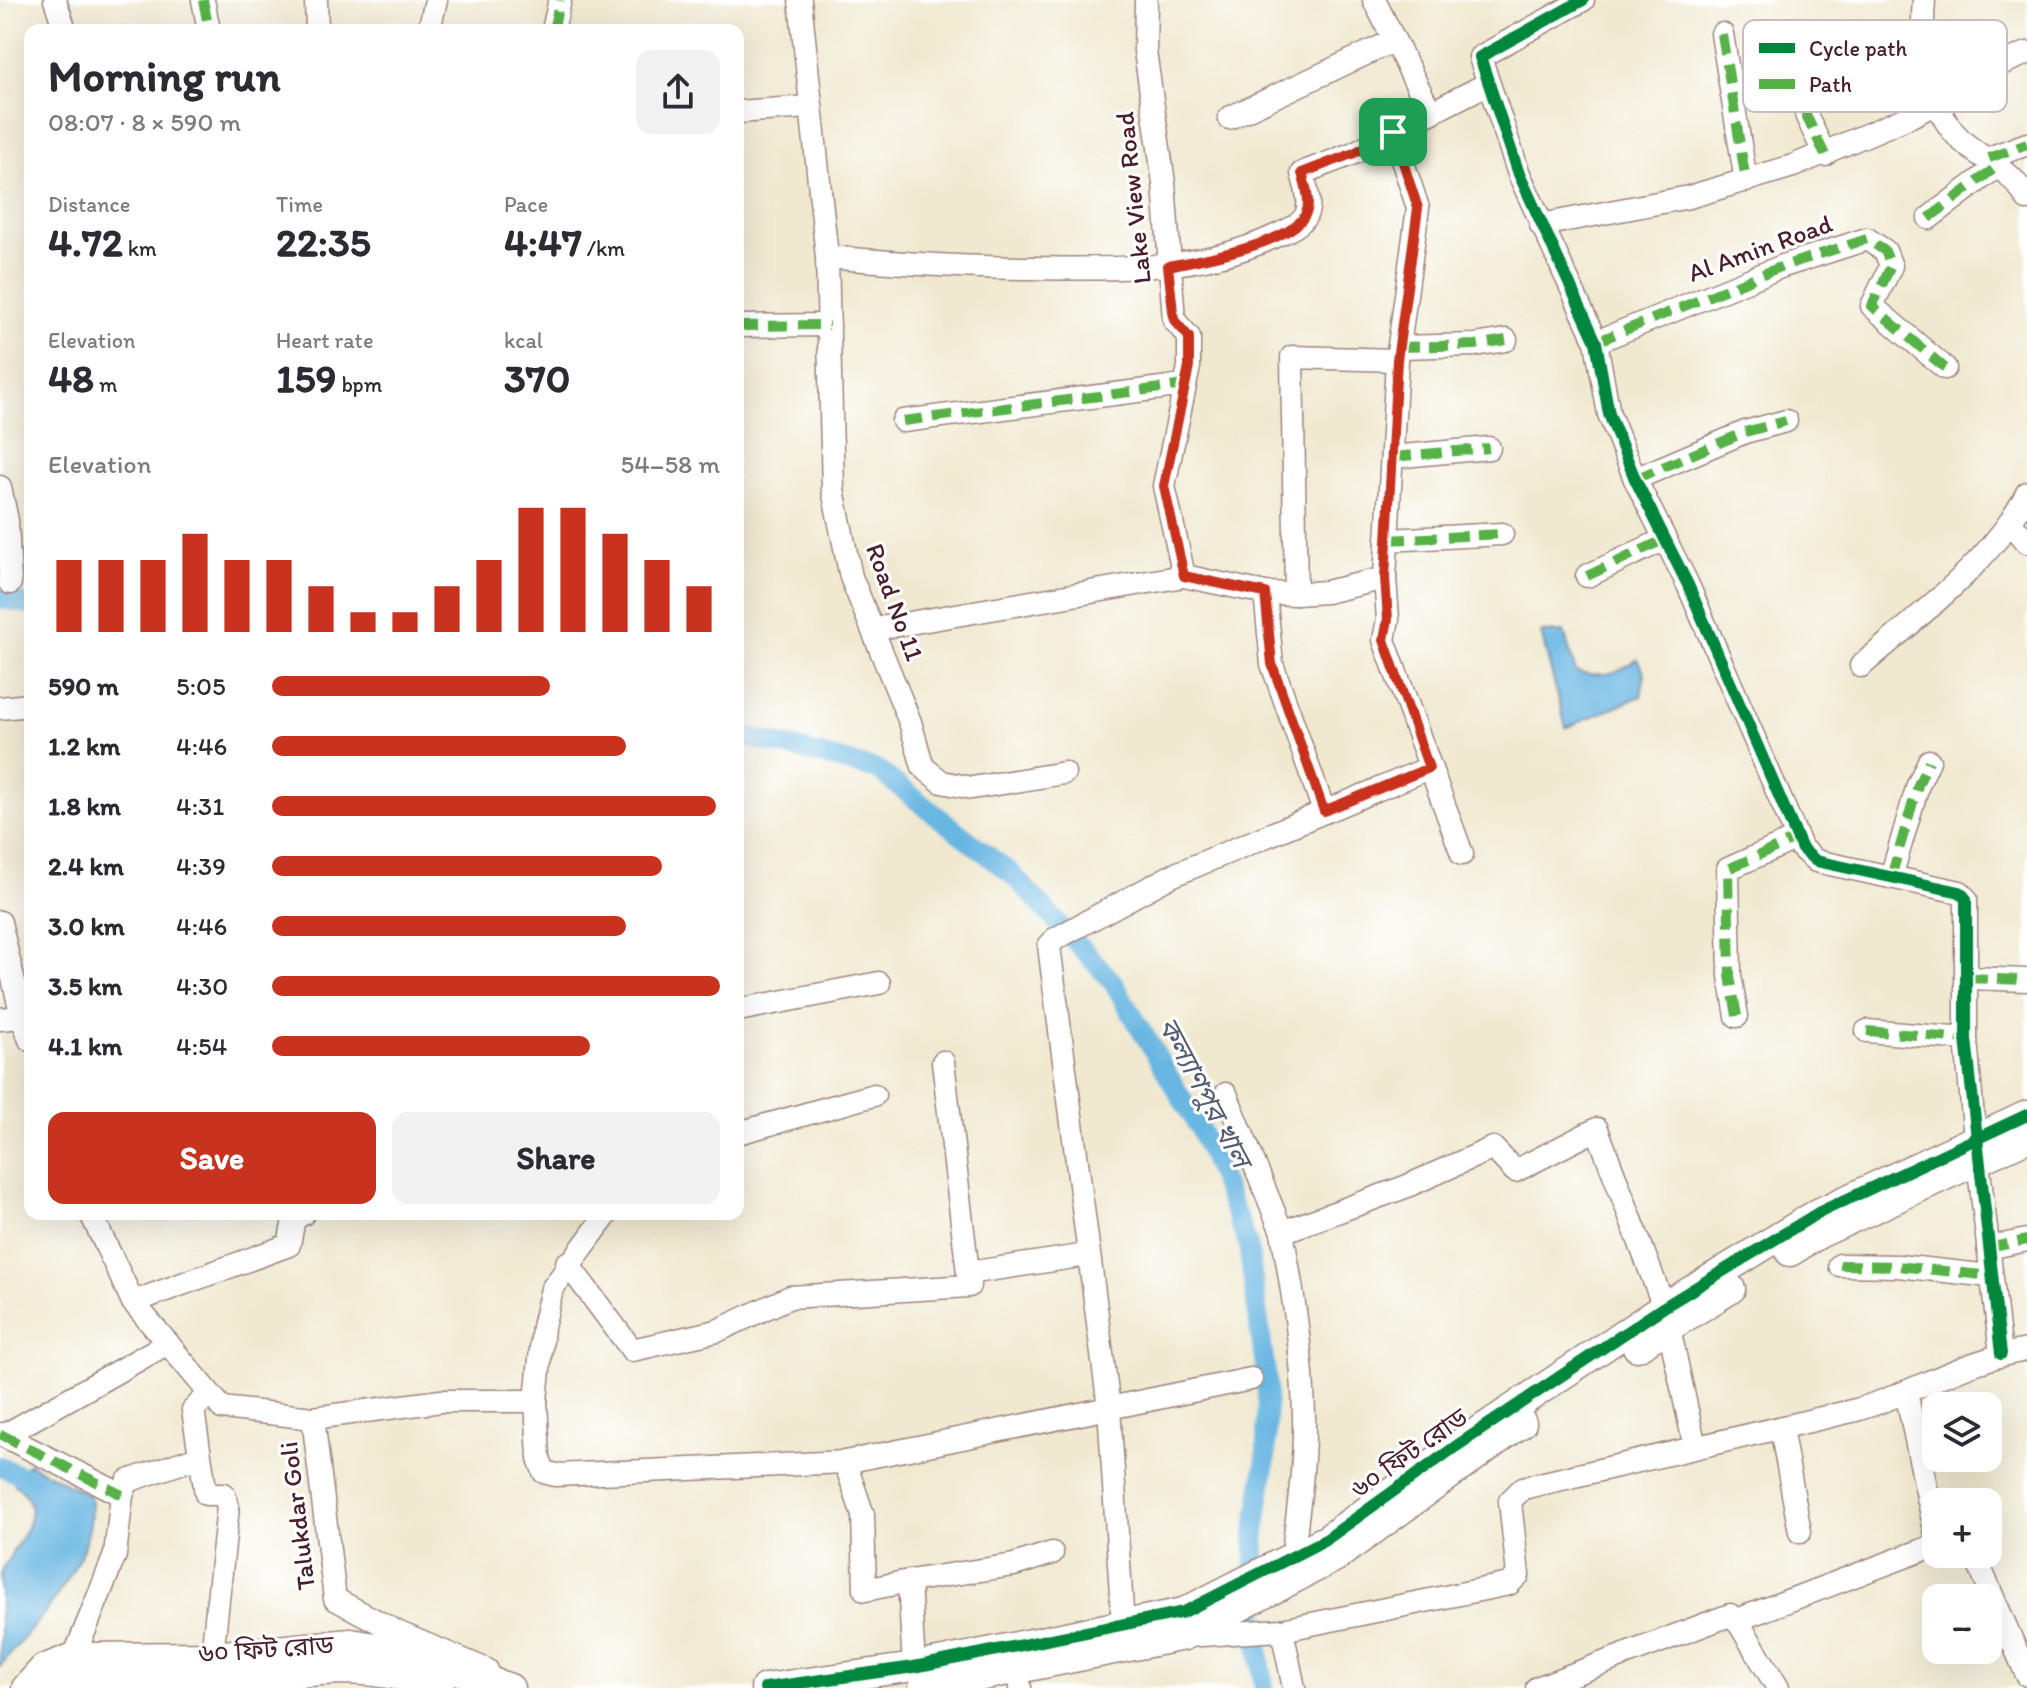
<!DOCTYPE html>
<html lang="en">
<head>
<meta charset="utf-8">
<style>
	body { margin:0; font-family:Itim,"Noto Sans Bengali",sans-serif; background:#f2f2f3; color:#2b2b33; height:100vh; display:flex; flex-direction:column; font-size:30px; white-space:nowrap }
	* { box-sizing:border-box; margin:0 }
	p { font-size:26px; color:#7c7c81 }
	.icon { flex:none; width:44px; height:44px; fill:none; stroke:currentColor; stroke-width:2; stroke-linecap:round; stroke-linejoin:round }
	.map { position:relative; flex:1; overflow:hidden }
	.panel { position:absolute; left:24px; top:24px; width:720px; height:1196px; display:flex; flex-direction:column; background:#fff; border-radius:16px; box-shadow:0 8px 32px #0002 }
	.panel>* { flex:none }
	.fabs { position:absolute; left:1922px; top:1392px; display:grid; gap:16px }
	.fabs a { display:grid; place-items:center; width:80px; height:80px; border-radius:16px; background:#fff; box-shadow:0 8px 32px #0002; font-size:40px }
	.pin { position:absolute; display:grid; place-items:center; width:68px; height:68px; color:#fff; margin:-34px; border-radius:16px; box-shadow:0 4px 12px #0006 }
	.round { display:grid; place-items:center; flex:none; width:84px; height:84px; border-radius:16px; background:#f2f2f3 }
	.head { display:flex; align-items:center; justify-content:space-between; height:136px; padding:0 24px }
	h1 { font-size:44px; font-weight:700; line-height:60px }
	.figures { display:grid; grid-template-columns:repeat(3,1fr); gap:12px; height:136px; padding:8px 24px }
	.figures div { display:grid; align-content:center }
	.figures b { font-size:40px; font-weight:700 }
	.figures small { font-size:22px; font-weight:400 }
	.figures p { font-size:22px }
	.chart { height:224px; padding:16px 24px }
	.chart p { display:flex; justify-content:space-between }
	.chart svg { width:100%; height:144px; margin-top:8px; stroke:#c8321e; stroke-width:6 }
	.cta { display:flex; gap:16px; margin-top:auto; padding:16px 24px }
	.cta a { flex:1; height:92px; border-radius:16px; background:#c8321e; color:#fff; font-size:32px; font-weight:700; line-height:92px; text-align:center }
	.cta a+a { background:#f2f2f3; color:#2b2b33 }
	ul { padding:0 24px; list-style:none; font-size:26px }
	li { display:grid; grid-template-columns:128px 96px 1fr; align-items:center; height:60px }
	li i { height:20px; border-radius:10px; background:#c8321e }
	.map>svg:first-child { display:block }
</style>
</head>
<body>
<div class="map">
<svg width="2027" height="1688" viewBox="0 0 2027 1688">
	<rect width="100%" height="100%" fill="#fff"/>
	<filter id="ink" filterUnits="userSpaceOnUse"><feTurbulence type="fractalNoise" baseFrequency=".0125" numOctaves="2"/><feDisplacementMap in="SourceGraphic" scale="16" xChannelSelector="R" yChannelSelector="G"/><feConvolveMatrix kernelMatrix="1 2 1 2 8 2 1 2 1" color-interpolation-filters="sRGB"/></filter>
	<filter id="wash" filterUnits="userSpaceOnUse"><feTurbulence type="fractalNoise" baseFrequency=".006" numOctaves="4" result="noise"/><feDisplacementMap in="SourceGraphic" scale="32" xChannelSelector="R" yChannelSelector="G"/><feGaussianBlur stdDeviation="1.8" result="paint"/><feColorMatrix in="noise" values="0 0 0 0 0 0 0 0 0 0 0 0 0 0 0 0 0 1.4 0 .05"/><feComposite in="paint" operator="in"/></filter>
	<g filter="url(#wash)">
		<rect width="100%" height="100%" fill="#f0e9d0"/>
		<g fill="#68b6e2" stroke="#596a86" stroke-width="2">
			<path d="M1564 632 1576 672C1602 677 1617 675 1637 659L1645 673 1641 696 1566 728 1541 633Z"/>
			<path d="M28 1463 90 1496C100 1557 37 1622 0 1666 0 1639 0 1605 0 1578 7 1549 55 1512 15 1485Z"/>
		</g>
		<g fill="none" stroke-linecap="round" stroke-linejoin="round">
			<g stroke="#68b6e2" stroke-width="20">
				<path d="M0 598 30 605"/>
				<path d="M738 734 878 770 1012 874 1113 982 1201 1131 1248 1244 1267 1381 1266 1458 1255 1532V1624L1264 1688"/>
				<path d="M0 1466 46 1487"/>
			</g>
		</g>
	</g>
	<g filter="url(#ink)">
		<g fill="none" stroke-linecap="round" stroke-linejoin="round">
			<g stroke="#9d847e" stroke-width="25">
				<g id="minor">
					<path d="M55 0 65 30"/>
					<path d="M203 0 209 30"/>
					<path d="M316 0 317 30"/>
					<path d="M800 0 827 257 833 490 851 577 910 722 923 767 942 782 972 788 1064 773"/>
					<path d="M1146 0 1145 51 1164 183 1174 320 1189 337V367L1164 486 1184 576"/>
					<path d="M1374 0 1431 113"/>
					<path d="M1583 0 1480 57 1519 174 1596 342 1609 414 1635 479 1688 585 1802 849 1816 861 1960 892 1966 899V1039L1975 1140"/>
					<path d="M1924 0C1920 42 1927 105 1958 137 1983 163 2008 164 2027 199"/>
					<path d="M429 30 436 0"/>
					<path d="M553 30 560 0"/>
					<path d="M1722 34 1746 181"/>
					<path d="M1797 81 1807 117 1825 155"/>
					<path d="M738 112 809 107"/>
					<path d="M1229 118 1393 41"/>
					<path d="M1989 158 2027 144"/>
					<path d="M1929 218 1999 165"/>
					<path d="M1541 225 1689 197 1793 166 1911 116 1937 103 1958 82 2027 53"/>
					<path d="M827 257C896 263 964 268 1033 268 1114 269 1196 272 1271 238 1283 232 1300 227 1306 215 1312 202 1305 185 1302 173L1354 153 1393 132"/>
					<path d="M738 326 829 325"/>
					<path d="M1596 342 1783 266 1867 239 1885 251 1891 266 1872 306 1945 368"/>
					<path d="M1399 347 1475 345 1506 340"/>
					<path d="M903 421 1185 385"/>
					<path d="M1392 457 1489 448"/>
					<path d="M1635 479 1745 432 1786 421"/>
					<path d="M0 487 7 520 10 583"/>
					<path d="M2012 524 2027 542"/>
					<path d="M1387 540 1502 534"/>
					<path d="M1587 576 1663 540"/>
					<path d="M1265 593 1272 664 1324 811"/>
					<path d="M1296 594 1292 357 1397 360"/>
					<path d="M874 629 1184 576 1265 593 1296 594 1326 592 1385 578"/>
					<path d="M1861 666C1916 618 1996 558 2027 493"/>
					<path d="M0 708 30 705"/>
					<path d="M1462 854 1384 640 1388 619 1385 578 1397 360 1418 208 1393 132 1487 84"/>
					<path d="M1891 877 1918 785 1929 761"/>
					<path d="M0 922 22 1017 30 1015"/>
					<path d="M1967 978 2027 980"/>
					<path d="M738 1010 879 983"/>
					<path d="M1737 1016 1730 976 1728 869 1797 838"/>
					<path d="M0 1019 22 1017 30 1040"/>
					<path d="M1867 1031 1966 1039"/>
					<path d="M943 1062 968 1273 1087 1255"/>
					<path d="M1226 1094 1282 1232"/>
					<path d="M738 1133 874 1095"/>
					<path d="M1978 1161 2001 1354"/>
					<path d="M91 1214 133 1302 222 1408 313 1418 335 1599 399 1633 487 1670"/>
					<path d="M1988 1248 2027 1240"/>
					<path d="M567 1263 632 1350 717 1331 790 1297 969 1286 968 1273"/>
					<path d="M1840 1265 1898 1266 1991 1276"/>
					<path d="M133 1302 289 1245 294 1219 303 1214"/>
					<path d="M1669 1328 1695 1447"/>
					<path d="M1906 1392 1936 1535"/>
					<path d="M209 1394 193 1410 206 1494H224L228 1507 212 1656"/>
					<path d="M536 1401 543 1327 552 1289 607 1214"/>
					<path d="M313 1418 441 1401H536L539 1458 544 1472 556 1475 845 1462 1251 1379"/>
					<path d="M1781 1428 1800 1532"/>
					<path d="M0 1434 122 1495"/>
					<path d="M3 1436 168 1343"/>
					<path d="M845 1462 863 1515 865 1590 909 1581 914 1667"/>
					<path d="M1974 1554 2027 1675"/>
					<path d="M1292 1559C1298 1511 1305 1464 1304 1417 1303 1355 1293 1293 1282 1232L1405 1187 1493 1148 1515 1171 1597 1129 1664 1307"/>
					<path d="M909 1581 1014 1565 1052 1553"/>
					<path d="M1737 1620 1778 1688"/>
					<path d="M1123 1626 1109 1408 1049 946 1055 939 1171 876 1429 768"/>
					<path d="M1282 1630 1294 1688"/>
					<path d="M1186 1636 1282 1630 1509 1584 1518 1575 1510 1501 1523 1488 1856 1410C1918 1392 1960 1361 2027 1350"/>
					<path d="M74 1657 115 1555 122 1495 128 1481 198 1457"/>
					<path d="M1018 1671 1020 1688"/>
					<path d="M1537 1688 1730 1615 1737 1620 1936 1545"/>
				</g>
			</g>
			<g stroke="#9d847e" stroke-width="31">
				<g id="tertiary">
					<path d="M1790 1252 1819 1234 2027 1138"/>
					<path d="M1637 1347 1731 1289"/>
					<path d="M26 1688 43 1669 74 1657 212 1656 351 1643 399 1651 510 1688"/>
					<path d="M52 1688 65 1681C111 1678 158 1684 205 1682 291 1677 355 1655 440 1688"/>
					<path d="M765 1688 914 1667 1184 1612 1327 1539 1455 1447 1664 1307 1818 1213 2027 1115"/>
					<path d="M923 1688 1184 1636 1336 1557 1522 1423"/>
				</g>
			</g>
			<use href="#minor" stroke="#fff" stroke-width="22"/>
			<use href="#tertiary" stroke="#fff" stroke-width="28"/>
			<g stroke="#57b146" stroke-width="10" stroke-dasharray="20 10" stroke-linecap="butt">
				<path d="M203 0 209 30"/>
				<path d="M553 30 560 0"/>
				<path d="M1722 34 1746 181"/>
				<path d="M1797 81 1807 117 1825 155"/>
				<path d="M1989 158 2027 144"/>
				<path d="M1929 218 1999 165"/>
				<path d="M738 326 829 325"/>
				<path d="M1596 342 1783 266 1867 239 1885 251 1891 266 1872 306 1945 368"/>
				<path d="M1399 347 1475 345 1506 340"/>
				<path d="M903 421 1185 385"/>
				<path d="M1392 457 1489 448"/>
				<path d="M1635 479 1745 432 1786 421"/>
				<path d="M1387 540 1502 534"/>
				<path d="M1587 576 1663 540"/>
				<path d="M1891 877 1918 785 1929 761"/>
				<path d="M1967 978 2027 980"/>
				<path d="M1737 1016 1730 976 1728 869 1797 838"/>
				<path d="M1867 1031 1966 1039"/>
				<path d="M1988 1248 2027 1240"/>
				<path d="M1840 1265 1898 1266 1991 1276"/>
				<path d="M0 1434 122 1495"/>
			</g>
			<g stroke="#fff" stroke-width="17">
				<g id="cycleway">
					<path d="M1583 0 1480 57 1519 174 1596 342 1609 414 1635 479 1688 585 1802 849 1816 861 1960 892 1966 899V1039L2001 1354"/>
					<path d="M765 1688 914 1667 1184 1612 1327 1539 1455 1447 1664 1307 1818 1213 2027 1115"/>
				</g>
			</g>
			<use href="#cycleway" stroke="#00873e" stroke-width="12"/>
		</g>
	</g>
	<g fill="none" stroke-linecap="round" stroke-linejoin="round" filter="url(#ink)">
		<g stroke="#fff" stroke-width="16">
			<path id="route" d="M1393 132 1418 208 1397 360 1385 578 1388 619 1384 640 1429 768 1324 811 1272 664 1265 593 1184 576 1164 486 1189 367V337L1174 320 1168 266C1199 260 1290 244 1305 215 1312 203 1305 185 1302 173L1354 153Z"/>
		</g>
		<use href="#route" stroke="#c8321e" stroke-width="10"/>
	</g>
	<g text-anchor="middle" stroke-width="6" stroke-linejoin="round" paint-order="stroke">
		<g font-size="26" fill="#4a1f2b" stroke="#fff">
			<text transform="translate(1133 198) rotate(-96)" y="9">Lake View Road</text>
			<text transform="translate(1760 248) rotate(-20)" y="9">Al Amin Road</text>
			<text transform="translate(895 602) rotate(70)" y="9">Road No 11</text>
			<text transform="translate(1409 1453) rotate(-35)" y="9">৬০ ফিট রোড</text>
			<text transform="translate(297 1516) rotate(-97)" y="9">Talukdar Goli</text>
			<text transform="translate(266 1649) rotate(-4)" y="9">৬০ ফিট রোড</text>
		</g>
		<g font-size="28" font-style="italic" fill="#565b74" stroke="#fff">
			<text transform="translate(1205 1092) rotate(62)" y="10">কল্যাণপুর খাল</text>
		</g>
	</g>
	<rect x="1743" y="20" width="264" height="92" rx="12" fill="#fff" stroke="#c9bcbf" stroke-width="2"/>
	<rect x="1759" y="43" width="36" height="10" fill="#00873e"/>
	<rect x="1759" y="79" width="36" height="10" fill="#57b146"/>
	<g font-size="22" fill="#4a1f2b">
		<text x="1809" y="56">Cycle path</text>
		<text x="1809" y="92">Path</text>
	</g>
</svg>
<div class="fabs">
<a><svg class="icon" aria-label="layers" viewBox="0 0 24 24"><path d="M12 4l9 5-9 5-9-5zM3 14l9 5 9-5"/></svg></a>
<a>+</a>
<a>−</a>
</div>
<div class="pin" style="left:1393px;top:132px;background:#1e9e55"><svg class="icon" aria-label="arrive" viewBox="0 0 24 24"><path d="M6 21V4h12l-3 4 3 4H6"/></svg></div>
<section class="panel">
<div class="head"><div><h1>Morning run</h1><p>08:07 · 8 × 590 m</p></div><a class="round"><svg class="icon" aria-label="share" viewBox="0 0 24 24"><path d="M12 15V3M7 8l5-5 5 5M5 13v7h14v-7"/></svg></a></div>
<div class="figures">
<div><p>Distance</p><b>4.72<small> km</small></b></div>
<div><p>Time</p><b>22:35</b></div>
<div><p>Pace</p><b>4:47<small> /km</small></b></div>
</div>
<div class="figures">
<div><p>Elevation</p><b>48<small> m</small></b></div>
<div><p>Heart rate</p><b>159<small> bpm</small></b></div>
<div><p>kcal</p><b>370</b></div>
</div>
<div class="chart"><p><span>Elevation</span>54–58 m</p>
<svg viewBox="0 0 160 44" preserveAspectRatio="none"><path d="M5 44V22M15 44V22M25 44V22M35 44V14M45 44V22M55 44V22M65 44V30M75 44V38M85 44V38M95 44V30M105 44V22M115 44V6M125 44V6M135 44V14M145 44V22M155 44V30"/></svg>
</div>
<ul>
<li><b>590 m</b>5:05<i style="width:62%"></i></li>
<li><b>1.2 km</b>4:46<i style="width:79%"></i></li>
<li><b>1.8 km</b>4:31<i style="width:99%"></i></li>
<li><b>2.4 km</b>4:39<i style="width:87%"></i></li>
<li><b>3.0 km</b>4:46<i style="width:79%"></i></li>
<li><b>3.5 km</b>4:30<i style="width:100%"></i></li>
<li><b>4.1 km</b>4:54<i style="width:71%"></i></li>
</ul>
<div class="cta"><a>Save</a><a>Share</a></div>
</section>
</div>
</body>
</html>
